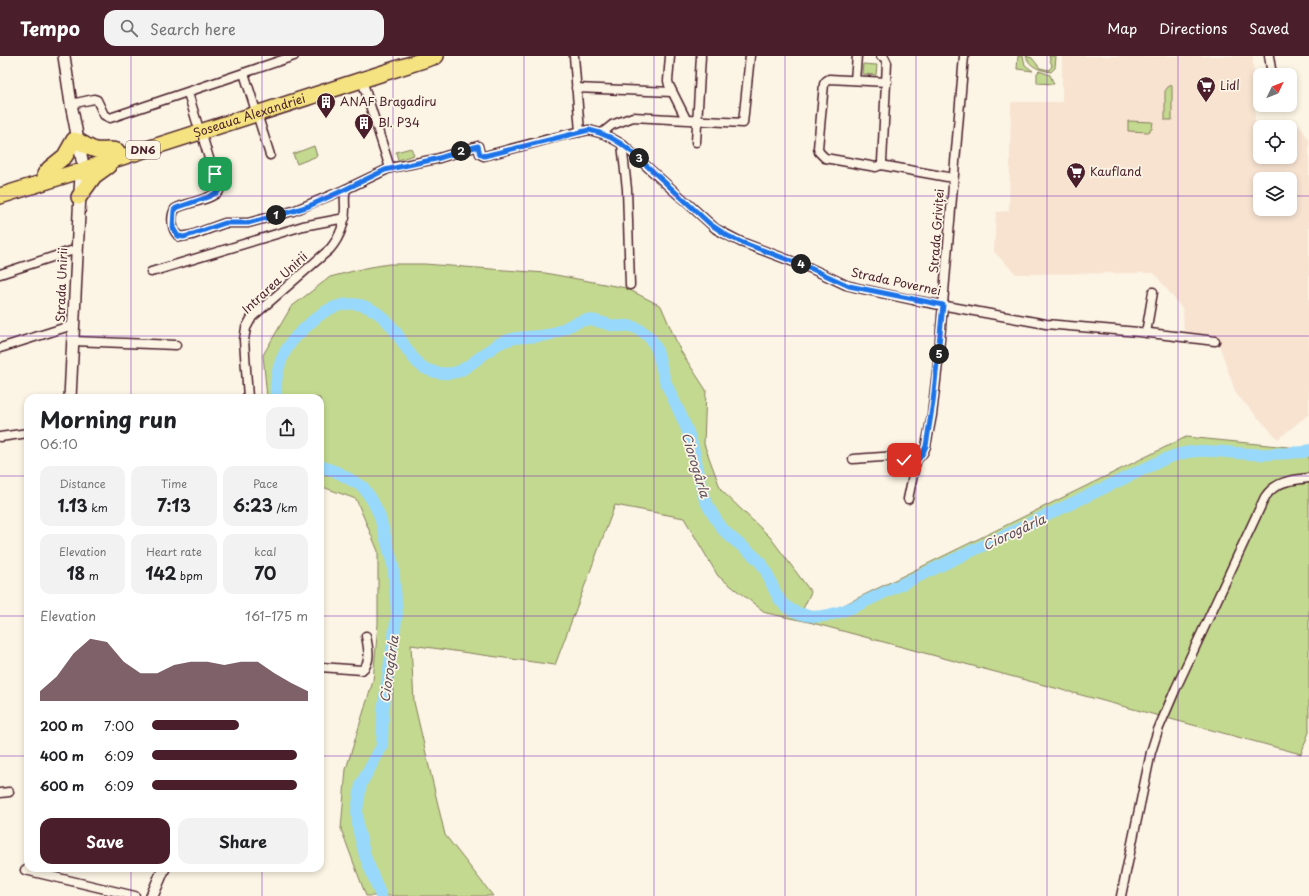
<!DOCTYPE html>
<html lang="en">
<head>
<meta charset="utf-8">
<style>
	body { margin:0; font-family:"Playpen Sans",sans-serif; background:#f2f2f2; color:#202124; height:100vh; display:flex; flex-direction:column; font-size:15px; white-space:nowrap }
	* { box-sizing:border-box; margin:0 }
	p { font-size:13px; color:#757577 }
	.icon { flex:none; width:22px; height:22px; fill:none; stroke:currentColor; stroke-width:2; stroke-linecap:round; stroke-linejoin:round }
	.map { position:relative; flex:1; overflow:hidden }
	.side { position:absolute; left:24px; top:338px; width:300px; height:478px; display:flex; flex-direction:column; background:#fff; border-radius:12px; box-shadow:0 2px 6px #0003 }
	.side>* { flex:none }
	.needle { width:26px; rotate:47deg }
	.fabs { position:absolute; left:1253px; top:12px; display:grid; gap:8px }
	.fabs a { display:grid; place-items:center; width:44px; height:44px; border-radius:8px; background:#fff; box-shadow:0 2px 6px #0003; font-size:20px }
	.pin { position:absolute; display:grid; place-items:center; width:34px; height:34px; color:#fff; margin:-17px; border-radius:8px; box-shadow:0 2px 6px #0006 }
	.km { position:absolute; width:20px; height:20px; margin:-10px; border-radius:50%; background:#222; color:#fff; font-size:11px; line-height:20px; text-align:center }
	.round { display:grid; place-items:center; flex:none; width:42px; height:42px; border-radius:12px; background:#f2f2f2 }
	.head { display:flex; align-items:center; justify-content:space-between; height:68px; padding:0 16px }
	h1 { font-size:22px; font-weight:700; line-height:30px }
	.figures { display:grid; grid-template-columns:repeat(3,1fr); gap:6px; height:68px; padding:4px 16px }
	.figures div { display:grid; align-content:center; border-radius:10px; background:#f2f2f2; text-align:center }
	.figures b { font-size:17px; font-weight:700 }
	.figures small { font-size:11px; font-weight:400 }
	.figures p { font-size:11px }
	.chart { height:112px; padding:8px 16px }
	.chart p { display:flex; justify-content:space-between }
	.chart svg { width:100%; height:72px; margin-top:4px; fill:#4a1f2b; opacity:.7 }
	.cta { display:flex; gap:8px; margin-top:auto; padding:8px 16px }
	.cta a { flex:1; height:46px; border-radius:12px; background:#4a1f2b; color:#fff; font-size:16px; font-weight:700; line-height:46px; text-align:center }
	.cta a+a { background:#f2f2f2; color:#202124 }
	ul { padding:0 16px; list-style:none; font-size:13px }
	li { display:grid; grid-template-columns:64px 48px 1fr; align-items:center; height:30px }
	li i { height:10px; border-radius:5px; background:#4a1f2b }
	header { display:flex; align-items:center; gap:24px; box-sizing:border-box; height:56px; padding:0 20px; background:#4a1f2b; color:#fff }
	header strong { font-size:19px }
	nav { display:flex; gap:22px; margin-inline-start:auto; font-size:14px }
	.search { width:280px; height:36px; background:#f2f2f2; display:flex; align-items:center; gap:10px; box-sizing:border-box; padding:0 14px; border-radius:12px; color:#757577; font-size:15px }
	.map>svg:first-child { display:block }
</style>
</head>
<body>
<header>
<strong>Tempo</strong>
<div class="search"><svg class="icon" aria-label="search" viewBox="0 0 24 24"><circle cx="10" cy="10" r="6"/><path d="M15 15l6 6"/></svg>Search here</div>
<nav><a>Map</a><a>Directions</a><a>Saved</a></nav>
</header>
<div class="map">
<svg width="1309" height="840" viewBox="0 0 1309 840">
	<rect width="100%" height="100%" fill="#fcf5e5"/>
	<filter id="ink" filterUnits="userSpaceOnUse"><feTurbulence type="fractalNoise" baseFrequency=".025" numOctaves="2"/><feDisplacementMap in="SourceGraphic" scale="8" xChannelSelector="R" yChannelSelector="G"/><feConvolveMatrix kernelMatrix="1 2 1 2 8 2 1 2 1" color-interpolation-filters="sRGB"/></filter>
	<g filter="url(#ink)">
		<path fill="#f8e3d1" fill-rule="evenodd" d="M1062 0H1253L1255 66 1299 69 1309 83V358L1278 383 1236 338 1217 283 1184 277 1183 254 1154 217 1016 218 994 196 996 156 1009 155 1011 46H1062ZM1260 71H1290V101H1260ZM1260 123H1290V153H1260Z"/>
		<g fill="#c3d98f" stroke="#867c5d">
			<path d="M1018 0H1023L1025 9 1033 15 1017 13Z"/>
			<path d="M1026 0 1032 2 1040 12 1049 14 1052 10 1049 0H1056L1055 12 1051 16C1040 14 1029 11 1026 0Z"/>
			<path d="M863 8 877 9 876 19 862 18Z"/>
			<path d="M1039 15 1050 19 1054 28 1037 27V17Z"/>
			<path d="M1172 29V64H1165V35L1168 31Z"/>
			<path d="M1128 65 1153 66 1152 73H1150V75L1148 76 1128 75Z"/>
			<path d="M314 90 317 100 297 108 293 98Z"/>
			<path d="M411 92 414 99 398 104 396 96Z"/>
			<path d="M389 208H424L545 217 626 232 661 250 680 294 706 334 704 388 721 434 770 481 811 536 802 555 809 566 1186 381 1309 393V676L1301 698 809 566 766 557 718 520 684 462 615 449 555 609 411 589 414 646 445 779 493 840H366L341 773 346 713 373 625 378 568V495L356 443 320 430V342H267L263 299 291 251 330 221 365 212Z"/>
		</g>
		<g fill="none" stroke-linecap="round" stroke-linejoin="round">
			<g stroke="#98d8fa" stroke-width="12">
				<path d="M276 342C274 315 283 290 304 273 311 266 319 258 328 254 353 241 375 250 392 271 402 283 408 299 420 309 430 317 445 319 457 316 469 312 487 294 500 287 517 279 530 282 547 279 561 277 572 265 587 264 597 263 606 269 616 270 620 271 625 269 629 270 635 271 643 275 648 280 660 291 660 312 666 327 675 348 687 369 693 391 697 406 699 422 703 438 706 448 713 459 719 468 730 486 752 493 763 510 769 519 772 531 778 541 785 555 807 562 823 560 834 559 846 554 856 550L1165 403C1198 390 1217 396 1251 398 1268 399 1286 397 1304 396L1309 394"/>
				<path d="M320 410 339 417 363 431 372 444 379 458 393 509 397 558 383 654 382 690 361 728 357 755 358 772 365 800 381 840"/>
			</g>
			<g stroke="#4a1f2b" stroke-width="11">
				<g id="street">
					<path d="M574 0 580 76"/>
					<path d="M670 0 668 25 669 29 686 63"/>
					<path d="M1269 0 1272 19"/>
					<path d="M244 17 255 52"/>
					<path d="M362 24 390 112"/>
					<path d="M855 24 857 0"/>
					<path d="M887 26 829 23 826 25 824 28 818 92 819 96 825 102 876 111 881 109 953 122"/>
					<path d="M576 32 672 36"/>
					<path d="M188 37 198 70"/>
					<path d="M71 48 94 43 97 44 104 59 110 62 294 0"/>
					<path d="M257 58 270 99"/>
					<path d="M201 76 219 135C209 145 187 146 175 153 170 162 172 176 180 181L192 179 225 167H248L293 155 346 133 390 112 436 103 478 90 480 98 484 100 488 99 564 79 589 74 604 78 622 88 716 173 741 186 810 212 846 229 858 232 913 244 1046 268 1150 277 1215 285"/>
					<path d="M602 77 612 69 633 61 743 67 750 0"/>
					<path d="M696 86 701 0"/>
					<path d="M622 88 627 133 630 229"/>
					<path d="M881 109 882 106 887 7 884 1 881 0"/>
					<path d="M151 216 303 170 345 162"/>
					<path d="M0 218 77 193"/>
					<path d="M1146 277 1153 236"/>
					<path d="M73 285 176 289"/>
					<path d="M0 292 73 269"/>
					<path d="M248 342 244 284 246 272 252 261 330 193C340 181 345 168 345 152 345 146 344 139 346 133"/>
					<path d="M0 381 28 377"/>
					<path d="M853 403 897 400 910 406 916 407"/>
					<path d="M908 443 916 405 923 397 926 390 932 359 938 307 964 0"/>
					<path d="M320 611 362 614C372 606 368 591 366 580"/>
					<path d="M0 737 9 736"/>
					<path d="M25 814 135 840"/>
					<path d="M1121 840 1151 696 1158 674 1176 632 1265 441C1276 425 1291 424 1309 422"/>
				</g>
			</g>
			<g stroke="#4a1f2b" stroke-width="14">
				<g id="secondary">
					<path d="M64 0 71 48 82 104"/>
					<path d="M70 342 81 117"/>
					<path d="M152 840 164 812"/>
				</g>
			</g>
			<g stroke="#4a1f2b" stroke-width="18">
				<g id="highway">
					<path d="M78 85C84 88 90 93 96 94 103 95 109 93 117 95"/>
					<path d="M45 118 50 112 65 100 74 84"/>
					<path id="s1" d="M0 140 76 116H83L85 113 436 0"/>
					<path d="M79 141 94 120 108 110"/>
				</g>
			</g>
			<use href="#street" stroke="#fcf5e5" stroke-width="8"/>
			<use href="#secondary" stroke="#fcf5e5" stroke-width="11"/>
			<use href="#highway" stroke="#f5e381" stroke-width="15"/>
		</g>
	</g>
	<g fill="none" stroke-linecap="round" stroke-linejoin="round" filter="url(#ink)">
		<g stroke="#fff" stroke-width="8">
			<path id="route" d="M215 118 219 134 218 136 208 141 176 152 174 154 173 172 178 180 184 181 225 167H248L293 155 309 150 346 133 385 114 436 103 478 90 480 98 484 100 589 74C605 77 619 85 632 96L710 168 728 180 741 186 810 212 849 230 943 249 933 346 926 390 923 397 916 407 910 406 904 404"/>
		</g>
		<use href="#route" stroke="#1a73e8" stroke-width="5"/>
	</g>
	<path fill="none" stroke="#7b2cbf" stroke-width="1" stroke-opacity="0.55" d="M131 0V342M262 0V342M393 0V840M524 0V840M654 0V840M785 0V840M916 0V840M1047 0V840M1178 0V840M0 140H1260M1290 140H1309M0 280H1309M0 420H28M320 420H1309M0 560H28M320 560H1309M0 700H28M320 700H1309M131 812V840M262 812V840"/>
	<defs>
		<g id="supermarket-pin" transform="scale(1)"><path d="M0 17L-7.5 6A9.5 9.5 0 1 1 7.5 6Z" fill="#4a1f2b" stroke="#fcf5e5"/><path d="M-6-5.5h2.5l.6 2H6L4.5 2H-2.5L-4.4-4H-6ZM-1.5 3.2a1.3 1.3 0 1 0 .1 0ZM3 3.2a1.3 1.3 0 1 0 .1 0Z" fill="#fff"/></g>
		<g id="building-pin" transform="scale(1)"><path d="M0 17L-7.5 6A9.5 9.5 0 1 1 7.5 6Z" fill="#4a1f2b" stroke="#fcf5e5"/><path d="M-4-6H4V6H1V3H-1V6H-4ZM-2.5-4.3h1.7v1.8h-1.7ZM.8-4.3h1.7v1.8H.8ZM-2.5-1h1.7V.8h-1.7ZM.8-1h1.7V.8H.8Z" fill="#fff"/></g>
	</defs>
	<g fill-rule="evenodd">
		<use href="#supermarket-pin" x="1206" y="30"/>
		<use href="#building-pin" x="326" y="46"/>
		<use href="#building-pin" x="364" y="67"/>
		<use href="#supermarket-pin" x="1076" y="116"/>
	</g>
	<g text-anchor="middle" stroke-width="3.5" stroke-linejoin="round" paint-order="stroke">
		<rect fill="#fcf5e5" stroke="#7f5f63" stroke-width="1" x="126" y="85" width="34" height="18" rx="3"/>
		<g font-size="11" font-weight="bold" fill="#4a1f2b">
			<text x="143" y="98">DN6</text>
		</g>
		<g font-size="12" fill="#4a1f2b" stroke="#fcf5e5" text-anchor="start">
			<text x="1220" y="34">Lidl</text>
			<text x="340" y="50">ANAF Bragadiru</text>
			<text x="378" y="71">Bl. P34</text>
			<text x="1090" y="120">Kaufland</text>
		</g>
		<g font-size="12" fill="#4a1f2b" stroke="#fcf5e5">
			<text dy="4" stroke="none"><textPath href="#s1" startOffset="263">Șoseaua Alexandriei</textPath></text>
			<text transform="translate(937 175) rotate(-86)" y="4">Strada Griviței</text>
			<text transform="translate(896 226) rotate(12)" y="4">Strada Povernei</text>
			<text transform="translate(275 227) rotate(-43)" y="4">Intrarea Unirii</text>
			<text transform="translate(62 229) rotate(-88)" y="4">Strada Unirii</text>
		</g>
		<g font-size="13" font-style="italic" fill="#5e4d5f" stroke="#fcf5e5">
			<text transform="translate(696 409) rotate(73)" y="5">Ciorogârla</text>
			<text transform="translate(1014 476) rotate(-25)" y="5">Ciorogârla</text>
			<text transform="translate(389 613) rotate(-82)" y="5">Ciorogârla</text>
		</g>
	</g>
</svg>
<div class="fabs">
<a><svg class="needle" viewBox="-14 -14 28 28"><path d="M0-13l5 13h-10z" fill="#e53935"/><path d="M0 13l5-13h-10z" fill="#757577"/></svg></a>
<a><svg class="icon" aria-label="locate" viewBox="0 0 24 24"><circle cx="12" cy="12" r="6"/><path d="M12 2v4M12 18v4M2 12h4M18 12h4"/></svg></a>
<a><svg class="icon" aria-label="layers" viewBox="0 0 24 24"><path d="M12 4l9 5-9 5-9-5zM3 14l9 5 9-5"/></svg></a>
</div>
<div class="pin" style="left:215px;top:118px;background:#1e9e55"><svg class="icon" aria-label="arrive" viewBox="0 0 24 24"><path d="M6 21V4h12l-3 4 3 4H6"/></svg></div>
<div class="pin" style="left:904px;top:404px;background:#d93025"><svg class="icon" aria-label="check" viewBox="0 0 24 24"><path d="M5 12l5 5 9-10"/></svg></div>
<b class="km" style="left:276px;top:159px">1</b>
<b class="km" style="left:461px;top:95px">2</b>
<b class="km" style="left:639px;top:102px">3</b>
<b class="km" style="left:801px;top:208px">4</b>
<b class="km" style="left:939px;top:298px">5</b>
<section class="side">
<div class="head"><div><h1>Morning run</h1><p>06:10</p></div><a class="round"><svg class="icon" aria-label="share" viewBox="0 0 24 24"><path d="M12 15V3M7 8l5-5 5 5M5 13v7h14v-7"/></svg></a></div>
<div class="figures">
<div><p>Distance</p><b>1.13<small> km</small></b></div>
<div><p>Time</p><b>7:13</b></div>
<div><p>Pace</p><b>6:23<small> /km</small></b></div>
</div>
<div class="figures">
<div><p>Elevation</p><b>18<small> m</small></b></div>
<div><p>Heart rate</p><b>142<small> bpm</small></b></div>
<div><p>kcal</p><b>70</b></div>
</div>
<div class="chart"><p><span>Elevation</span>161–175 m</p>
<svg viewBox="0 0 160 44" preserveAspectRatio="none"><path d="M0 44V38L10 29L20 15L30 6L40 8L50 20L60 27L70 27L80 22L90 20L100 20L110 22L120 20L130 20L140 27L150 33L160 38V44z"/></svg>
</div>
<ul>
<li><b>200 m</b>7:00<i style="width:56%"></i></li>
<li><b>400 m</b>6:09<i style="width:93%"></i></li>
<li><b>600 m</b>6:09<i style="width:93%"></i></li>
</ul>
<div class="cta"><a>Save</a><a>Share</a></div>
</section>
</div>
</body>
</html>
